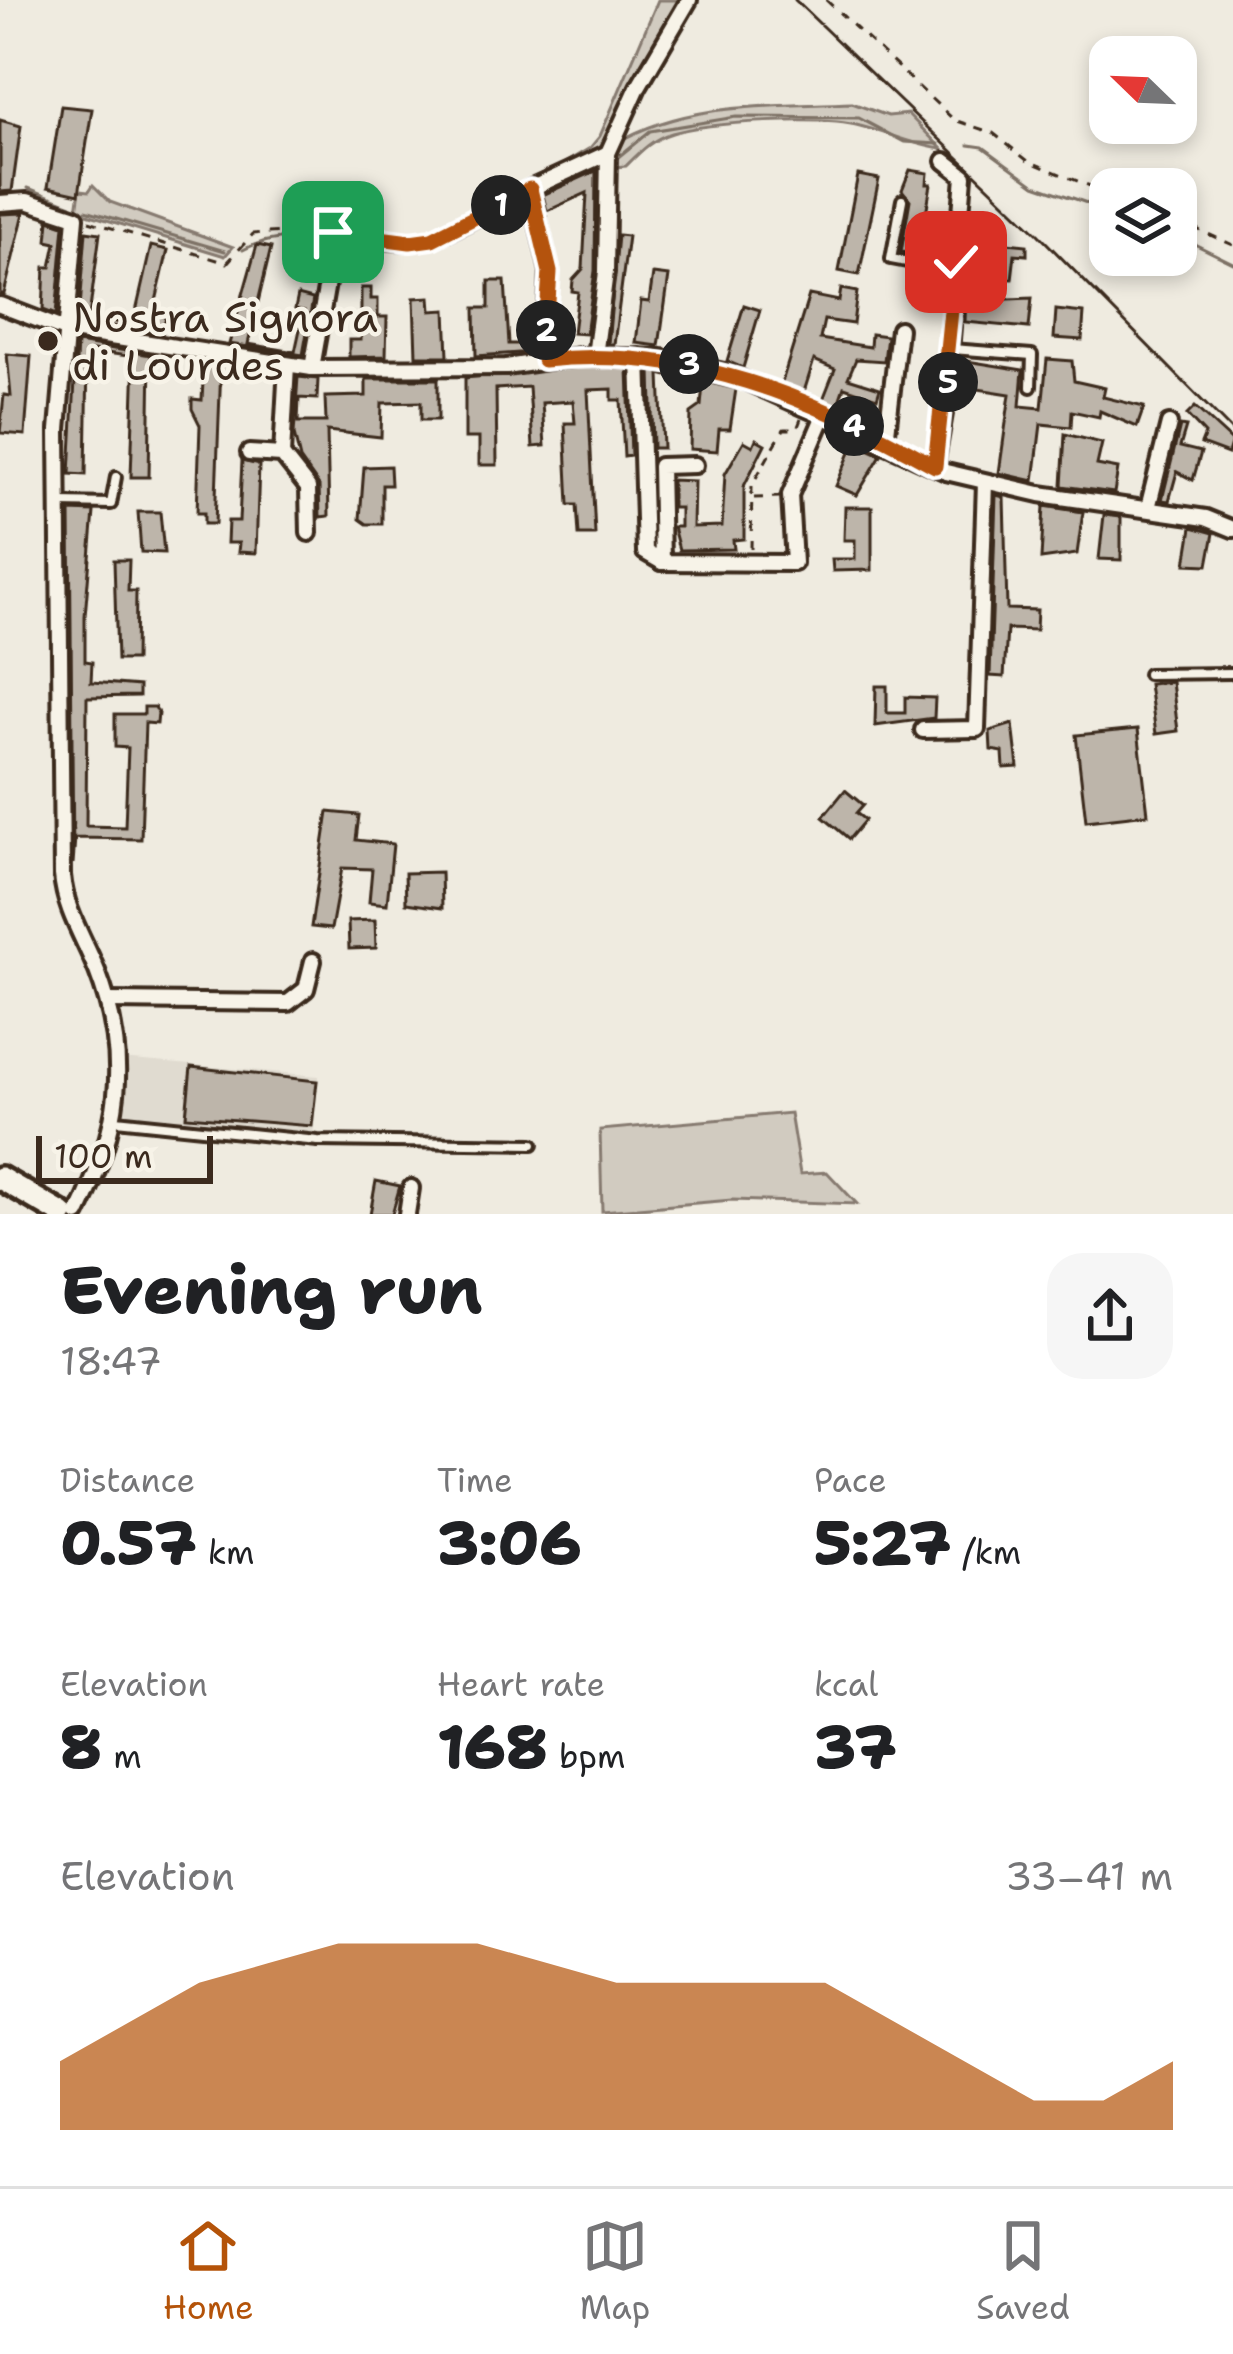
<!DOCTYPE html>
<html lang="en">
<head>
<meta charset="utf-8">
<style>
	body { margin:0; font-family:"Shantell Sans",sans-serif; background:#f6f6f6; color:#202124; height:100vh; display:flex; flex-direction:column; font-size:45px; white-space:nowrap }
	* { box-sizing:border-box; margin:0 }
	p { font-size:39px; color:#757577 }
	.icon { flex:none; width:66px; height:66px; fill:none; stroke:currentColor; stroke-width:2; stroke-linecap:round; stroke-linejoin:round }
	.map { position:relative; height:1214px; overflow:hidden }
	.sheet { display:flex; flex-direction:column; background:#fff; flex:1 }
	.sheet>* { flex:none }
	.needle { width:78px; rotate:293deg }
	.buttons { position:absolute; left:1089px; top:36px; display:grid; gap:24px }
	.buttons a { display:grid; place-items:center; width:108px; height:108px; border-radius:24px; background:#fff; box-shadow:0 6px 18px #0003; font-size:60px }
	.scale { position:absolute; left:36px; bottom:30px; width:177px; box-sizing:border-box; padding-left:12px; border:6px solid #3b2a1e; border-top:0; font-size:33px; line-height:42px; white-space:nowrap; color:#3b2a1e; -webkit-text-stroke:9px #f7f3e8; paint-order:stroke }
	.pin { position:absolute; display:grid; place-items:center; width:102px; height:102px; color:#fff; margin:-51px; border-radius:24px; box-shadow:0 6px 18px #0006 }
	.km { position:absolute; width:60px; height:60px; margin:-30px; border-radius:50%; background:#222; color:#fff; font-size:33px; line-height:60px; text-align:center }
	.round { display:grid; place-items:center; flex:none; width:126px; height:126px; border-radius:36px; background:#f6f6f6 }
	.headline { display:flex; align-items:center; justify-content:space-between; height:204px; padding:0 60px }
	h1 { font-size:66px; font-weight:800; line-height:90px }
	.metrics { display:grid; grid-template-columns:repeat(3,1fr); gap:18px; height:204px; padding:12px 60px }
	.metrics div { display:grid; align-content:center }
	.metrics b { font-size:60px; font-weight:800 }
	.metrics small { font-size:33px; font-weight:400 }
	.metrics p { font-size:33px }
	.chart { height:336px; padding:24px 60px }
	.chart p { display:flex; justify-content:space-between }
	.chart svg { width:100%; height:216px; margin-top:12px; fill:#b45309; opacity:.7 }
	.dock { display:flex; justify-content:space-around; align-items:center; height:168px; border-top:3px solid #e0e0e0; background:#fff; font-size:33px; color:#757577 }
	.dock a { display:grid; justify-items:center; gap:6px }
	.dock .on { color:#b45309 }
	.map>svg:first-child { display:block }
</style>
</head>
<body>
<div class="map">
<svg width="1233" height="1214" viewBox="0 0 1233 1214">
	<rect width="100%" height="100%" fill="#efebe0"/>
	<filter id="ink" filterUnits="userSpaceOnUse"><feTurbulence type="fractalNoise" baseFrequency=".00833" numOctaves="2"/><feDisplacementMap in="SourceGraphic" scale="24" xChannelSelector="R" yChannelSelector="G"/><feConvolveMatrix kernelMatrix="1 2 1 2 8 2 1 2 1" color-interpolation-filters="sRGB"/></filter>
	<g filter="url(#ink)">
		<path fill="#e0dbd0" d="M121 1059 319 1076 313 1136 121 1116Z"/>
		<g fill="#d1cbc0" stroke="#867a6f" stroke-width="3">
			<path d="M658 0H679L630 83 603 151 527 185 590 148 600 136Z"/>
			<path d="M852 103 888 116 908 114 942 149C912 145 889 133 860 126 825 116 708 122 672 133 652 139 640 152 626 166L613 167 616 143C687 101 771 107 852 103Z"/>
			<path d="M93 185 110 202 233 247 225 256 77 211 80 190 89 191Z"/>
			<path d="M790 1113 800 1174 827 1172 857 1204 732 1200 602 1211 600 1130Z"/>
		</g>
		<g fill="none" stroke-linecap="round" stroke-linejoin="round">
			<g stroke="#7e7266" stroke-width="3">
				<path d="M969 145 983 147 1035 185 1110 211"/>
				<path d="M617 158 650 131 736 117 859 118 904 142 939 144"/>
				<path d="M28 188 71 205"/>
				<path d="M86 210 225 251"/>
				<path d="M1176 235 1233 263"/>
				<path d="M243 250C305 217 368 264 431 247 460 240 490 219 517 206"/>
			</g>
		</g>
		<g fill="#bdb5aa" stroke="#3b2a1e" stroke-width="3">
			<path d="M61 106 92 109 79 194 48 187Z"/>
			<path d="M0 120 21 126 12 191 0 192Z"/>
			<path d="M910 170 928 173 927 184H931L919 255 901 252 910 200 902 190Z"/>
			<path d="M596 171 595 271 586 334 573 333 578 292 572 291 573 280 583 269 587 193 547 211 543 195Z"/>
			<path d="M858 175 879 179 859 275 839 271Z"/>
			<path d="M24 213 4 294H0V214Z"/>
			<path d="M49 220 64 225 56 315 43 310 45 267H51L56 243 47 241Z"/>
			<path d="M971 224 990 225 989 231 998 232 997 242 1027 245V255L1015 254 1012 279 980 277 983 244 970 243Z"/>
			<path d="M86 231 100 233 89 317 133 325 151 246 168 250 154 310 167 313 162 334 79 321Z"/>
			<path d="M618 235 628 236 614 344H608Z"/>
			<path d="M257 245 271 248 248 344 295 352 304 311 295 309 298 295 313 299 303 355 229 344Z"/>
			<path d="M653 274 669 276 659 346 636 343 641 301 649 302Z"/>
			<path d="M489 281H505L509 344H533V352L476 356 475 308H489Z"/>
			<path d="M361 288H371V299H378V317H387L386 356 349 357V340H361Z"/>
			<path d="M841 289 857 292 853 324 824 320 820 339 870 347 871 334 887 336 884 361 856 359 848 378 880 388 877 398 844 387 836 410 822 402 835 369 814 360 803 395 781 385 809 295 839 301Z"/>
			<path d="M966 289 984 291 988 300 1032 298 1029 328 965 322Z"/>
			<path d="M430 297 431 311 446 310 448 356H416L414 298Z"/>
			<path d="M744 305 760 310 743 368 727 361Z"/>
			<path d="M1056 310 1084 313 1082 340 1054 338Z"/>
			<path d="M77 343 151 355 149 477H131L135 357 92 351 88 358 86 475 70 474Z"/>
			<path d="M7 354 31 356 25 435 0 433 4 395 11 396Z"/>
			<path d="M1047 359 1072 361 1074 381 1105 388 1103 397 1144 407 1137 427 1100 411 1099 417 1072 411 1071 427 1041 424 1034 481 999 473 1010 394 959 386 961 360 1023 370 1020 406 1042 408Z"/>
			<path d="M204 363 221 365 215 524H204V513H197L200 425 192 409V399L202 400Z"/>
			<path d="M581 367 628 368 631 456 624 457 621 400H612V389L588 390 595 535H579L577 505H569L565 423H575L573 401 542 403 545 446 533 447 529 387 496 389 497 465H479V438H465V378Z"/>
			<path d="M651 369 736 389 730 429H719L717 451 690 449 691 413 701 406 703 385 660 374 663 448H653Z"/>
			<path d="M298 377 318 379 317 399 299 398 298 422H326L325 397 366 396V379H438V420H421V402L382 403 381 437 327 431 329 516 320 517 319 486 300 459 294 434Z"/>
			<path d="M1195 407 1232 441 1228 454 1201 444 1205 434 1187 415Z"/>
			<path d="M1180 426 1186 427 1180 447 1201 452 1193 480 1177 472 1169 501 1162 500Z"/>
			<path d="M1065 434 1102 443 1097 465 1118 469 1114 493 1062 486Z"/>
			<path d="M756 439 765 444 744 486V539L733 540 734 549 679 550 673 527H680V508H672V480L694 481 693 527 722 526 725 474 744 441 753 446Z"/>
			<path d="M854 443 881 455 857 495 836 486Z"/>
			<path d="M242 461 259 465 256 553 238 552 239 543H227L228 521H239Z"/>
			<path d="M390 466 391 485H382V524H367L360 519 364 467Z"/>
			<path d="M996 495 1004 497 1007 609 1037 610 1036 630 1007 629 1004 677 990 676Z"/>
			<path d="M1044 506 1083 512 1077 554 1041 559Z"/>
			<path d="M845 507H872V570L833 571 832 559H855V540H844Z"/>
			<path d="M70 511 94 512 85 616V661L92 662 91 682 139 686V696L87 697 86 826 125 827 128 748 115 747V714H144V707H155L158 713 157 724 145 723 141 839 75 838 73 864Z"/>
			<path d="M138 512H160L164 553 141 552Z"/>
			<path d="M1104 515 1121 517V560L1099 559Z"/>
			<path d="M1192 527 1214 533 1208 565 1186 564Z"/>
			<path d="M114 560H129L128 591H136L135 660H117Z"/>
			<path d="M1172 682 1178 731 1156 734 1149 684Z"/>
			<path d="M876 686H887V713H905V697L935 698 934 718 875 726Z"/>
			<path d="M1013 724 1018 767 1004 768 1003 752 991 750 990 731Z"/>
			<path d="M1138 729 1148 814 1086 821 1076 735Z"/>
			<path d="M845 790 863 805 856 813 865 820 849 839 823 817Z"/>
			<path d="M328 812 359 815 356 840 393 844 387 904 369 902 372 869 342 868 331 929 311 927Z"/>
			<path d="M441 872 442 908 406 903 405 873Z"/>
			<path d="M375 920 376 948 349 949 348 921Z"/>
			<path d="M191 1067 317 1081 312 1126 186 1116Z"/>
			<path d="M376 1181 400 1186 392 1214H370Z"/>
		</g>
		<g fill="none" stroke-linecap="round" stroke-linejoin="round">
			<g stroke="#3b2a1e" stroke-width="16">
				<g id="lane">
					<path d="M902 200 891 259 955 271"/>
					<path d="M952 349 1032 355 1031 387"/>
					<path d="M62 503 111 504 116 477"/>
					<path d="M1148 674 1233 673"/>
					<path d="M116 1120 318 1141 533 1144"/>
				</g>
			</g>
			<g stroke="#3b2a1e" stroke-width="22">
				<g id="street">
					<path d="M0 203 27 201 76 217 58 430 62 875C65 911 84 938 97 971 132 1061 119 1130 78 1214"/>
					<path d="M297 267 320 274 327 283 312 368"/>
					<path d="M0 305 65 330 312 368 506 367 580 356 662 358 728 373 946 472 1040 494 1206 518 1233 529"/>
					<path d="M595 356 606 272 608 153 638 87 689 0"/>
					<path d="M639 357 645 552 662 562"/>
					<path d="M544 360 549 271 530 189 608 153"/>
					<path d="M886 441 899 329"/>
					<path d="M249 453 282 455 308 488 309 533"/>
					<path d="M282 455 287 365"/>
					<path d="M695 465 660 466 662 562 794 563 790 495 825 413"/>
					<path d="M935 466 946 402 964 176 945 161"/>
					<path d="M1148 508 1169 424"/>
					<path d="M923 730 977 729 985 482"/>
					<path d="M108 1001 288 1003 306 989 313 961"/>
					<path d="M407 1214 411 1188"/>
				</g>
			</g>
			<g stroke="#3b2a1e" stroke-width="30">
				<path id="primary" d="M0 1178 62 1214"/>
			</g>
			<g stroke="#3b2a1e" stroke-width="3" stroke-dasharray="9 9" stroke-linecap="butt">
				<path d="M826 0 954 120 993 133 1028 161 1110 194"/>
				<path d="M1176 220 1233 245"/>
				<path d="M89 221 227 263 253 234 314 230 410 242 432 239 521 193"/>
				<path d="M754 498 780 497"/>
				<path d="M751 549 752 485 784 429H797L801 419"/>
			</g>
			<use href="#lane" stroke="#f7f3e8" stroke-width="8"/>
			<use href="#street" stroke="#f7f3e8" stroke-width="14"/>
			<use href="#primary" stroke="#f7f3e8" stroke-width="21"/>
			<path stroke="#3b2a1e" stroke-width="3" d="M795 0 1038 234 1233 432"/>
		</g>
	</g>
	<g fill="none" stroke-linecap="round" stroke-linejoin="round" filter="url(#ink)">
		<g stroke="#fff" stroke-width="24">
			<path id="route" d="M333 232 410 242 432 239 530 189 550 272 544 360C688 345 811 397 935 466L956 262"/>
		</g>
		<use href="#route" stroke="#b45309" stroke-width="15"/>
	</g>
	<circle fill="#3b2a1e" stroke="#f7f3e8" stroke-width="4.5" cx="48" cy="341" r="12"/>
	<g text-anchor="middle" stroke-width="9" stroke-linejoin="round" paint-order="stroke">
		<g font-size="42" fill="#3b2a1e" stroke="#f7f3e8" text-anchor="start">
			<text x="72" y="332">Nostra Signora<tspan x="72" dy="48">di Lourdes</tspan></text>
		</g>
	</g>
</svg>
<div class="buttons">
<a><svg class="needle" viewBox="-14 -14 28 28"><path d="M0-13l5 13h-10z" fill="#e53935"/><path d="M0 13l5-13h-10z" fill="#757577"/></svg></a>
<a><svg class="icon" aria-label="layers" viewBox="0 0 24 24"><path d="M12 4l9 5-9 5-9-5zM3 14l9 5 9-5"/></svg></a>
</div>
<div class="scale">100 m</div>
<div class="pin" style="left:333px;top:232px;background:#1e9e55"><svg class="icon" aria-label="arrive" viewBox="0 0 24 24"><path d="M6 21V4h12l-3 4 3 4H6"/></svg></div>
<div class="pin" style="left:956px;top:262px;background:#d93025"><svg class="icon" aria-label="check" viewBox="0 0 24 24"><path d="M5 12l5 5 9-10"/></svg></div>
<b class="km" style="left:501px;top:205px">1</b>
<b class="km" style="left:546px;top:330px">2</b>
<b class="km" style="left:689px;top:364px">3</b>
<b class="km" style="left:854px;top:426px">4</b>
<b class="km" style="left:948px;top:382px">5</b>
</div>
<section class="sheet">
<div class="headline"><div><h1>Evening run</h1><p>18:47</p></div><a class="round"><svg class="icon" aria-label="share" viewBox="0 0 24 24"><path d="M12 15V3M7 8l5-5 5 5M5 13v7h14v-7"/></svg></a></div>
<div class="metrics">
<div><p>Distance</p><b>0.57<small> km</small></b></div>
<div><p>Time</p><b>3:06</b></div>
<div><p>Pace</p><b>5:27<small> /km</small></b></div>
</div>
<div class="metrics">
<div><p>Elevation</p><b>8<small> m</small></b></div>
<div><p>Heart rate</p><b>168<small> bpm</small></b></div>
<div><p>kcal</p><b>37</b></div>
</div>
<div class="chart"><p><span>Elevation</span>33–41 m</p>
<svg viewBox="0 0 160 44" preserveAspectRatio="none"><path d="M0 44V30L10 22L20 14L30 10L40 6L50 6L60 6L70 10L80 14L90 14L100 14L110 14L120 22L130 30L140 38L150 38L160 30V44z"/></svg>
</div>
</section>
<nav class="dock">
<a class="on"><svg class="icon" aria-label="home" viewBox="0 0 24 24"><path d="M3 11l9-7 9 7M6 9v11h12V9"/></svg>Home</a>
<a><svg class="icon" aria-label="map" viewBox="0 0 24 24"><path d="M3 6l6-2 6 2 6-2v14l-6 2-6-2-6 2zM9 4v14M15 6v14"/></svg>Map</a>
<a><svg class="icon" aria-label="saved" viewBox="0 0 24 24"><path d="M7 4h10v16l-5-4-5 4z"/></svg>Saved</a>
</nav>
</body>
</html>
